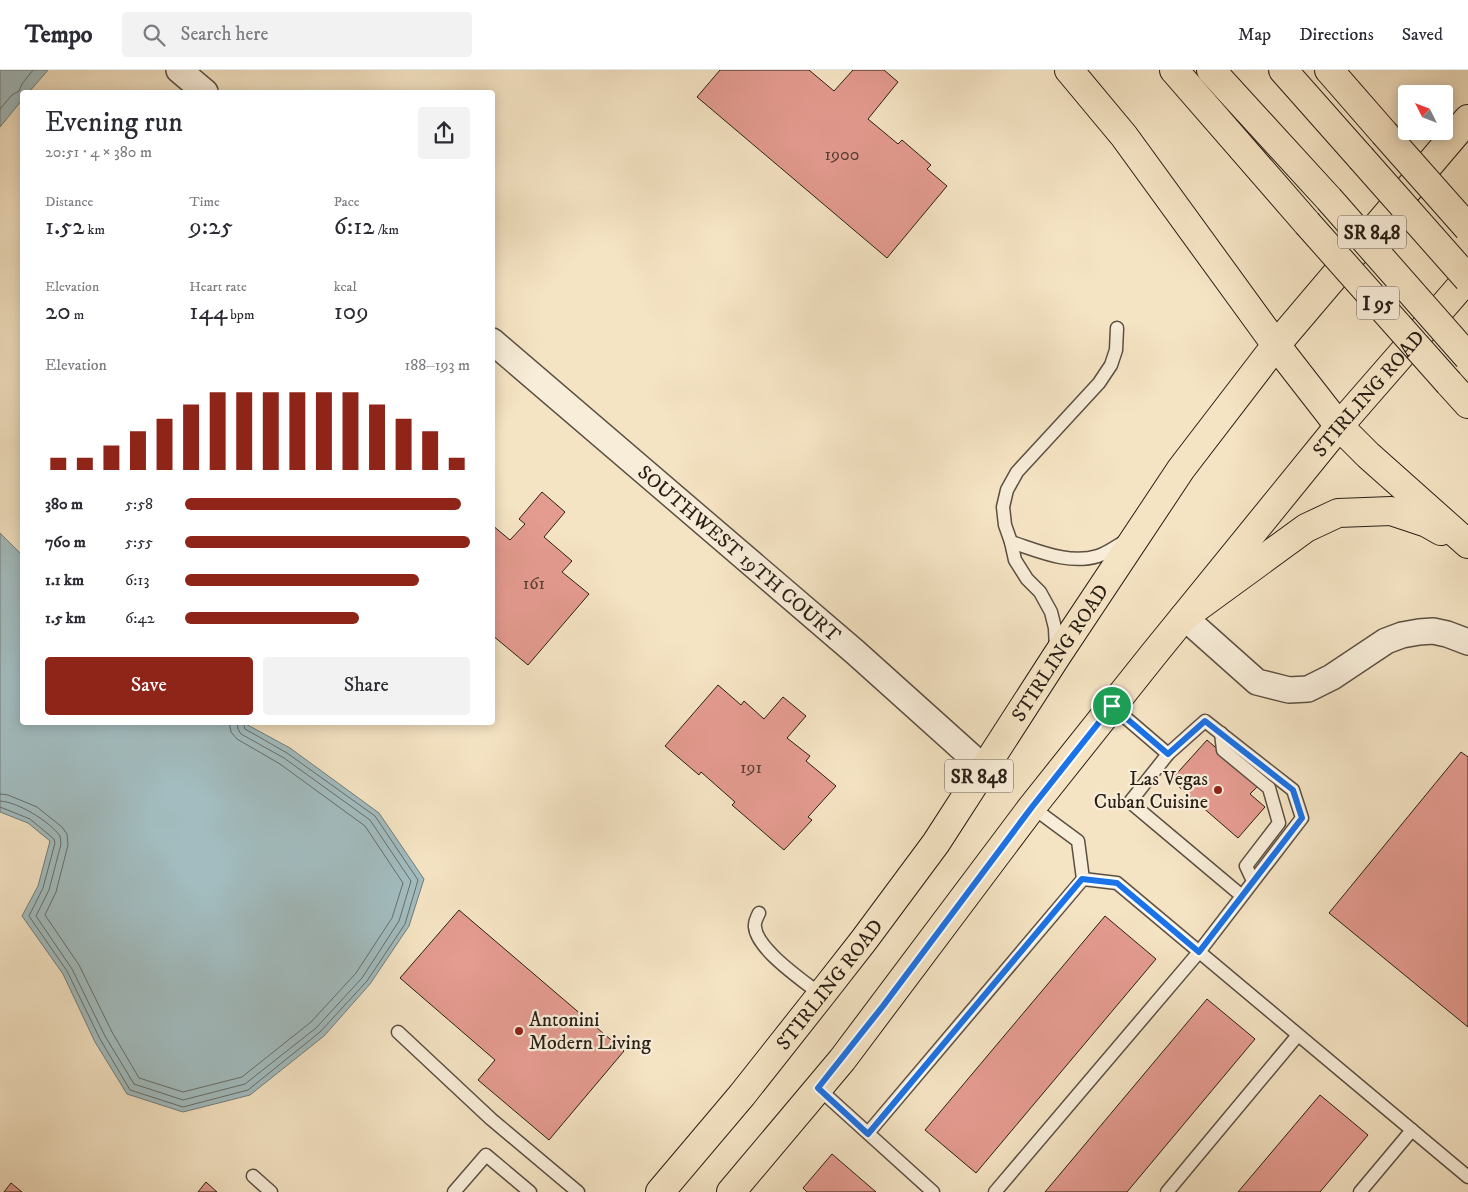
<!DOCTYPE html>
<html lang="en">
<head>
<meta charset="utf-8">
<style>
	body { margin:0; font-family:"IM FELL DW Pica",serif; background:#f2f2f3; color:#2b2b33; height:100vh; display:flex; flex-direction:column; font-size:19px; white-space:nowrap }
	* { box-sizing:border-box; margin:0 }
	p { font-size:16px; color:#7c7c81 }
	.icon { flex:none; width:28px; height:28px; fill:none; stroke:currentColor; stroke-width:2; stroke-linecap:round; stroke-linejoin:round }
	.map { position:relative; flex:1; overflow:hidden }
	.side { position:absolute; left:20px; top:20px; width:475px; height:635px; display:flex; flex-direction:column; background:#fff; border-radius:5px; box-shadow:0 2px 12px #0003 }
	.side>* { flex:none }
	.needle { width:32px; rotate:312deg }
	.tools { position:absolute; left:1398px; top:15px; display:grid; gap:10px }
	.tools a { display:grid; place-items:center; width:55px; height:55px; border-radius:5px; background:#fff; box-shadow:0 2px 12px #0003; font-size:25px }
	.pin { position:absolute; display:grid; place-items:center; width:42px; height:42px; color:#fff; margin:-21px; border:2px solid #fff; border-radius:50%; box-shadow:0 1px 5px #0007 }
	.round { display:grid; place-items:center; flex:none; width:52px; height:52px; border-radius:5px; background:#f2f2f3 }
	.head { display:flex; align-items:center; justify-content:space-between; height:85px; padding:0 25px }
	h1 { font-size:28px; font-weight:600; line-height:38px }
	.figures { display:grid; grid-template-columns:repeat(3,1fr); gap:8px; height:85px; padding:5px 25px }
	.figures div { display:grid; align-content:center }
	.figures b { font-size:25px; font-weight:600 }
	.figures small { font-size:14px; font-weight:400 }
	.figures p { font-size:14px }
	.chart { height:140px; padding:10px 25px }
	.chart p { display:flex; justify-content:space-between }
	.chart svg { width:100%; height:90px; margin-top:5px; stroke:#8f2418; stroke-width:6 }
	.cta { display:flex; gap:10px; margin-top:auto; padding:10px 25px }
	.cta a { flex:1; height:58px; border-radius:5px; background:#8f2418; color:#fff; font-size:20px; font-weight:600; line-height:58px; text-align:center }
	.cta a+a { background:#f2f2f3; color:#2b2b33 }
	ul { padding:0 25px; list-style:none; font-size:16px }
	li { display:grid; grid-template-columns:80px 60px 1fr; align-items:center; height:38px }
	li i { height:12px; border-radius:6px; background:#8f2418 }
	header { display:flex; align-items:center; gap:30px; box-sizing:border-box; height:70px; padding:0 25px; background:#fff; border-bottom:1px solid #e1e1e2 }
	header strong { font-size:24px }
	nav { display:flex; gap:28px; margin-inline-start:auto; font-size:18px }
	.search { width:350px; height:45px; background:#f2f2f3; display:flex; align-items:center; gap:12px; box-sizing:border-box; padding:0 18px; border-radius:5px; color:#7c7c81; font-size:19px }
	.map>svg:first-child { display:block }
</style>
</head>
<body>
<header>
<strong>Tempo</strong>
<div class="search"><svg class="icon" aria-label="search" viewBox="0 0 24 24"><circle cx="10" cy="10" r="6"/><path d="M15 15l6 6"/></svg>Search here</div>
<nav><a>Map</a><a>Directions</a><a>Saved</a></nav>
</header>
<div class="map">
<svg width="1468" height="1122" viewBox="0 0 1468 1122">
	<rect width="100%" height="100%" fill="#f5e4c4"/>
	<filter id="stains"><feTurbulence type="fractalNoise" baseFrequency=".004" numOctaves="4"/><feColorMatrix values="0 0 0 0 .2 0 0 0 0 .09 0 0 0 0 .02 0 0 0 .5 -.17"/></filter>
	<radialGradient id="worn" r=".72"><stop offset=".6" stop-color="#630" stop-opacity="0"/><stop offset="1" stop-color="#630" stop-opacity=".3"/></radialGradient>
	<g fill="#a2bcbf" stroke="#727d7b">
		<path d="M0 0H48L29 22H22V30L0 57Z"/>
		<path d="M0 463 22 485V652L244 653 290 678 379 743 424 809 409 856 370 914 324 966 250 1025 183 1042 127 1024 95 972 63 904 22 846 38 816 50 771 28 753 0 742Z"/>
	</g>
	<g fill="none" stroke-linecap="round" stroke-linejoin="round">
		<g stroke="#666e6a" stroke-width="1">
			<path d="M0 39 12 25 19 21 22 14 33 0"/>
			<path d="M0 724 8 725 37 737 62 757 67 764 68 775 56 822 45 845 79 895 112 962 139 1008 183 1022 242 1007 311 952 356 903 392 848 403 813 365 756 280 694 237 669 231 662 229 652"/>
			<path d="M0 731C18 732 49 751 60 766L61 774 49 820 36 846 72 899 105 966 134 1014 183 1030 245 1014 316 958 362 908 399 851 411 811 370 750 284 688 241 664 238 659 237 652"/>
			<path d="M0 737 30 749 54 769 55 773 43 818 29 846 67 901 100 969 130 1020 183 1037 248 1020 320 962 367 911 405 854 418 810 375 746 287 683 245 659 243 652"/>
		</g>
	</g>
	<g fill="#e49b90" stroke="#291f16">
		<path d="M720 0H809L834 21 853 0H884L898 12 868 49 898 74 902 70 931 95 927 99 947 116 887 188 697 27Z"/>
		<path d="M542 422 565 442 544 467 572 491 562 502 589 524 528 595 492 565V455L510 470 525 454 519 449Z"/>
		<path d="M718 615 741 635 744 631 764 649 783 627 806 646 787 668 810 686 806 691 836 716 808 747 812 750 784 780 732 735 735 732 701 702 699 705 665 676Z"/>
		<path d="M1207 670 1259 715 1250 724 1265 737 1238 768 1171 710Z"/>
		<path d="M1461 682 1468 687V957L1329 843Z"/>
		<path d="M459 840 624 981 549 1070 478 1010 495 990 400 908Z"/>
		<path d="M1105 846 1156 889 976 1103 925 1060Z"/>
		<path d="M1207 929 1255 969 1127 1122H1045Z"/>
		<path d="M1320 1025 1368 1065 1320 1122H1238Z"/>
		<path d="M832 1084 876 1122H807L803 1118Z"/>
		<path d="M206 1112 217 1122H198Z"/>
		<path d="M11 1113 22 1122H4Z"/>
	</g>
	<g fill="none" stroke-linecap="round" stroke-linejoin="round">
		<g stroke="#5c5042" stroke-width="15">
			<g id="lane">
				<path d="M1011 472C1039 481 1069 495 1098 486 1107 483 1117 476 1125 471"/>
				<path d="M1056 580 1055 558 1051 542 1040 522 1027 509 1015 490 1011 472 1005 455 1003 437 1007 420 1017 402 1099 313 1111 295 1116 280 1117 258"/>
				<path d="M1112 636 1168 684"/>
				<path d="M1221 663 1223 680 1269 718 1279 753 1246 796 1253 811"/>
				<path d="M1032 737 1078 771 1083 809"/>
				<path d="M759 843C757 847 754 853 755 857 757 880 804 911 821 925"/>
				<path d="M398 962 491 1049 578 1122"/>
				<path d="M818 1018 933 1122"/>
				<path d="M868 1063 1083 809 1117 813 1468 1107"/>
				<path d="M253 1106 271 1122"/>
				<path d="M454 1122 486 1085 530 1122"/>
				<path d="M995 1122 1199 882 1302 748 1293 720 1205 651 1168 684 1130 732 1242 826"/>
				<path d="M1167 1122 1298 965"/>
				<path d="M1360 1122 1412 1060"/>
			</g>
		</g>
		<g stroke="#5c5042" stroke-width="28">
			<g id="street">
				<path d="M179 0 205 22"/>
				<path id="s1" d="M492 271 855 582 984 698"/>
				<path d="M1184 547 1257 612 1289 620 1308 619 1332 607 1386 571 1402 565 1419 562 1433 561 1447 564 1468 572"/>
			</g>
		</g>
		<g stroke="#291f16" stroke-width="30">
			<g id="primary">
				<path id="s2" d="M660 1122 742 1025 821 925 864 870 936 773 1056 587 1181 399 1276 275 1468 49"/>
				<path id="s3" d="M731 1122 842 990 1032 737 1153 585 1339 356 1468 208"/>
			</g>
		</g>
		<g stroke="#291f16" stroke-width="30">
			<g id="highway">
				<path d="M1069 0 1124 66 1276 275 1339 356 1368 385 1468 474"/>
				<path d="M1174 0 1307 153"/>
				<path d="M1211 0 1329 129"/>
				<path d="M1283 0 1361 88"/>
				<path d="M1329 0 1384 63"/>
				<path d="M1449 313 1468 334"/>
				<path d="M1184 547 1306 458 1338 443 1391 441 1427 453 1441 461"/>
			</g>
		</g>
		<use href="#lane" stroke="#f8edd9" stroke-width="12"/>
		<use href="#street" stroke="#f8edd9" stroke-width="25"/>
		<use href="#primary" stroke="#f5e4c4" stroke-width="28"/>
		<use href="#highway" stroke="#f5e4c4" stroke-width="28"/>
		<g stroke="#291f16" stroke-width="30" stroke-linecap="butt">
			<g id="highway-bridge">
				<path d="M1384 63 1468 158"/>
				<path d="M1361 88 1468 209"/>
				<path d="M1329 129 1468 287"/>
				<path d="M1307 153 1449 313"/>
			</g>
		</g>
		<use href="#highway-bridge" stroke="#f5e4c4" stroke-width="28"/>
	</g>
	<g fill="none" stroke-linecap="round" stroke-linejoin="round">
		<g stroke="#fff" stroke-width="10">
			<path id="route" d="M1112 636 1168 684 1205 651 1293 720 1302 748 1199 882 1117 813 1082 809 868 1064 818 1018 883 936 1032 737Z"/>
		</g>
		<use href="#route" stroke="#1a73e8" stroke-width="6"/>
	</g>
	<g fill="#8f2418" stroke="#f8edd9" stroke-width="2">
		<circle cx="1218" cy="720" r="5"/>
		<circle cx="519" cy="961" r="5"/>
	</g>
	<g text-anchor="middle" stroke-width="4.5" stroke-linejoin="round" paint-order="stroke">
		<g font-size="18" fill="#583e34">
			<text x="842" y="90">1900</text>
			<text x="534" y="519">161</text>
			<text x="751" y="703">191</text>
		</g>
		<g fill="#f8edd9" stroke="#675d50" stroke-width="1">
			<rect x="1338" y="145.5" width="68" height="33" rx="4"/>
			<rect x="1357" y="216.5" width="42" height="33" rx="4"/>
			<rect x="945" y="689.5" width="68" height="33" rx="4"/>
		</g>
		<g font-size="19" font-weight="bold" fill="#291f16">
			<text x="1372" y="169">SR 848</text>
			<text x="1378" y="240">I 95</text>
			<text x="979" y="713">SR 848</text>
		</g>
		<g font-size="20" fill="#291f16" stroke="#f8edd9">
			<text dy="7" stroke="none"><textPath href="#s3" startOffset="1022">STIRLING ROAD</textPath></text>
			<text dy="7" stroke="none"><textPath href="#s1" startOffset="326">SOUTHWEST 19TH COURT</textPath></text>
			<text dy="7" stroke="none"><textPath href="#s2" startOffset="672">STIRLING ROAD</textPath></text>
			<text dy="7" stroke="none"><textPath href="#s2" startOffset="268">STIRLING ROAD</textPath></text>
		</g>
		<g font-size="20" fill="#291f16" stroke="#f8edd9" text-anchor="end">
			<text x="1208" y="715">Las Vegas<tspan x="1208" dy="23">Cuban Cuisine</tspan></text>
			<text x="529" y="956" text-anchor="start">Antonini<tspan x="529" dy="23">Modern Living</tspan></text>
		</g>
	</g>
	<rect width="100%" height="100%" filter="url(#stains)"/>
	<rect width="100%" height="100%" fill="url(#worn)"/>
</svg>
<div class="tools">
<a><svg class="needle" viewBox="-14 -14 28 28"><path d="M0-13l5 13h-10z" fill="#e53935"/><path d="M0 13l5-13h-10z" fill="#7c7c81"/></svg></a>
</div>
<div class="pin" style="left:1112px;top:636px;background:#1e9e55"><svg class="icon" aria-label="arrive" viewBox="0 0 24 24"><path d="M6 21V4h12l-3 4 3 4H6"/></svg></div>
<section class="side">
<div class="head"><div><h1>Evening run</h1><p>20:51 · 4 × 380 m</p></div><a class="round"><svg class="icon" aria-label="share" viewBox="0 0 24 24"><path d="M12 15V3M7 8l5-5 5 5M5 13v7h14v-7"/></svg></a></div>
<div class="figures">
<div><p>Distance</p><b>1.52<small> km</small></b></div>
<div><p>Time</p><b>9:25</b></div>
<div><p>Pace</p><b>6:12<small> /km</small></b></div>
</div>
<div class="figures">
<div><p>Elevation</p><b>20<small> m</small></b></div>
<div><p>Heart rate</p><b>144<small> bpm</small></b></div>
<div><p>kcal</p><b>109</b></div>
</div>
<div class="chart"><p><span>Elevation</span>188–193 m</p>
<svg viewBox="0 0 160 44" preserveAspectRatio="none"><path d="M5 44V38M15 44V38M25 44V32M35 44V25M45 44V19M55 44V12M65 44V6M75 44V6M85 44V6M95 44V6M105 44V6M115 44V6M125 44V12M135 44V19M145 44V25M155 44V38"/></svg>
</div>
<ul>
<li><b>380 m</b>5:58<i style="width:97%"></i></li>
<li><b>760 m</b>5:55<i style="width:100%"></i></li>
<li><b>1.1 km</b>6:13<i style="width:82%"></i></li>
<li><b>1.5 km</b>6:42<i style="width:61%"></i></li>
</ul>
<div class="cta"><a>Save</a><a>Share</a></div>
</section>
</div>
</body>
</html>
